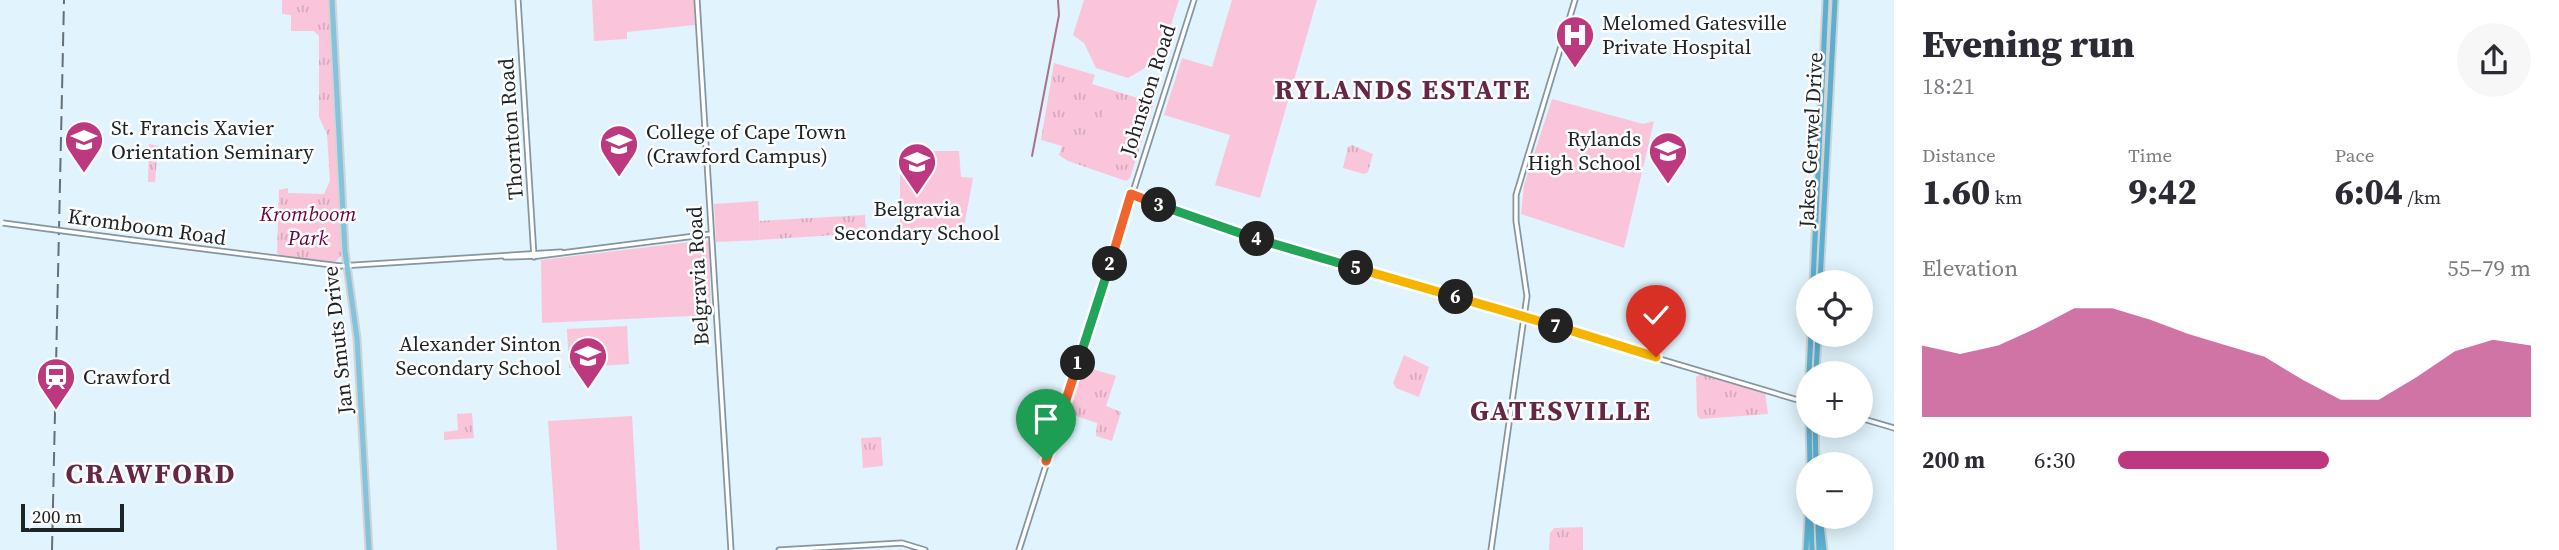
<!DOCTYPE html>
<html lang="en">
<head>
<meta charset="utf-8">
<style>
	body { margin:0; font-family:"Source Serif 4",serif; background:#f7f7f7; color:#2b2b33; height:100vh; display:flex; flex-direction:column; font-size:26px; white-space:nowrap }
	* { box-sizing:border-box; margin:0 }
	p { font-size:23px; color:#7c7c81 }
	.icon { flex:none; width:38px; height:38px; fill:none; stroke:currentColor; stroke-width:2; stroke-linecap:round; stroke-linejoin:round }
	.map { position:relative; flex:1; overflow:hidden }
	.side { display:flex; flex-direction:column; background:#fff; width:665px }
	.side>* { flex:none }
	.fabs { position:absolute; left:1796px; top:270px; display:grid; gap:14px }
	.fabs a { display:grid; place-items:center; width:77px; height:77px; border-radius:50%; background:#fff; box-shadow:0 4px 18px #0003; font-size:35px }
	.scale { position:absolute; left:21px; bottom:18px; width:103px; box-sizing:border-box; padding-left:7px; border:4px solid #1d2427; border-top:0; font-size:19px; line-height:24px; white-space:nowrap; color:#1d2427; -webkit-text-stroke:5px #fdfdfd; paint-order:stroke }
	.pin { position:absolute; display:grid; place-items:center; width:60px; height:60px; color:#fff; margin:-72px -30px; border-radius:50% 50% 50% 0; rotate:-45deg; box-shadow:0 0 7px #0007 }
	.pin .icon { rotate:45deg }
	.km { position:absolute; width:35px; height:35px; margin:-18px; border-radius:50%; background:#222; color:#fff; font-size:19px; line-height:35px; text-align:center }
	.round { display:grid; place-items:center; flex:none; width:74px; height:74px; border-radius:37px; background:#f7f7f7 }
	.headline { display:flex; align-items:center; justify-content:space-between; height:119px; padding:0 28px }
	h1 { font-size:38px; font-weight:800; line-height:52px }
	.metrics { display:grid; grid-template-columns:repeat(3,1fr); gap:10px; height:119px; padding:7px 28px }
	.metrics div { display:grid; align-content:center }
	.metrics b { font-size:35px; font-weight:800 }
	.metrics small { font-size:19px; font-weight:400 }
	.metrics p { font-size:19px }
	.chart { height:196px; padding:14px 28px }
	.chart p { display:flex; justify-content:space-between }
	.chart svg { width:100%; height:126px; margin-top:7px; fill:#bd397f; opacity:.7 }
	ul { padding:0 28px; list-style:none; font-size:23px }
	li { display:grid; grid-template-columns:112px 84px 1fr; align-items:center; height:52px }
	li i { height:18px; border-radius:9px; background:#bd397f }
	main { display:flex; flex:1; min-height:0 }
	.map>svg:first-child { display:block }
</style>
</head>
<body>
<main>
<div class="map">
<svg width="1894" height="550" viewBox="0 0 1894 550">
	<defs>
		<pattern id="grass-tufts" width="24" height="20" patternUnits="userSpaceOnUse" patternTransform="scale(1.75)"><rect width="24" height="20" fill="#fac5db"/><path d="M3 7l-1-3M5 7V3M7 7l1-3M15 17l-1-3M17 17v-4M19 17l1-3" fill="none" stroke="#d6a9bc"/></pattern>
	</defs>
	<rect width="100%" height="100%" fill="#e1f3fc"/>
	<g fill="url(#grass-tufts)">
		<path d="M282 0H330L342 255 335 262 280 256 277 253 279 190 288 188V193L324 194 330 181 327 134 319 117V36L314 31H291V15L282 14Z"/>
		<path d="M1054 63 1095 75 1092 84 1154 103 1130 178 1126 181 1068 161 1059 155 1062 146 1041 140Z"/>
		<path d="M149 144 158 146 155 182H148Z"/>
		<path d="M1352 145 1373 154 1368 172 1364 174 1343 168 1348 147Z"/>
		<path d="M865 215 866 233 760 240 759 221Z"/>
		<path d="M1404 355 1429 367 1419 397 1396 388 1393 383Z"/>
		<path d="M1082 366 1116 376 1106 406 1121 412 1112 441 1096 436 1097 423 1067 413Z"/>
		<path d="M1702 373 1765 392 1768 414 1700 419 1697 415 1696 377Z"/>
		<path d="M472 413 474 438 444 440V432L458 430 457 414Z"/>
		<path d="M881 437 883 466 863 468 861 438Z"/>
		<path d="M1583 527V550H1549L1550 533 1554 528Z"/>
	</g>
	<g fill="#fac5db">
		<path d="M592 0H694L695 25 627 32V39L594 41Z"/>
		<path d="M1084 0H1179L1158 65 1152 64 1128 78 1096 68 1084 43 1073 35Z"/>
		<path d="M1232 0H1317L1260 198 1215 185 1230 135 1164 115 1182 58 1212 67Z"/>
		<path d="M1109 97 1142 107 1125 166 1092 157Z"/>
		<path d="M1552 99 1643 124 1654 121 1624 248 1521 214 1524 185Z"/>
		<path d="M922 151H959L961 177 973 178 964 227 900 231V163L923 162Z"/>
		<path d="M758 201 760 240 716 242 714 204Z"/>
		<path d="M706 240 709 243 711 315 542 323 541 260Z"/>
		<path d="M627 326 629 364 569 368 567 329Z"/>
		<path d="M632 416 640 550H557L548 421Z"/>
	</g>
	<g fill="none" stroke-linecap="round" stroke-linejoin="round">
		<path stroke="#ac708c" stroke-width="2" d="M1032 156 1059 15 1058 0"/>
		<g stroke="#85969f" stroke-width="7">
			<g id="tertiary">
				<path d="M518 0 534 257"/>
				<path d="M697 0 731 550"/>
				<path d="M1131 194 1272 244 1808 403"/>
				<path d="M132 240 340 266 561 252"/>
				<path d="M505 257 538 256 711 234"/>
				<path d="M1860 418 1894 428"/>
				<path d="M779 550 902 543 925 550"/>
				<path d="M1019 550 1194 0"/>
				<path d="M1491 550 1527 296 1516 221V195L1575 0"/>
			</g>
		</g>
		<g stroke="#d2d3d4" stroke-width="9">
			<path id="primary" d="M332 0 345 251 357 338 369 550"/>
		</g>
		<g stroke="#d2d3d4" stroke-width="9">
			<g id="trunk">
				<path d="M1813 282 1826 0"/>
				<path d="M1820 282 1835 0"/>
				<path d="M1809 373 1811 334"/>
				<path d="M1816 373 1818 334"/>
				<path d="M1809 425 1810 464"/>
				<path d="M1815 425 1816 464"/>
				<path d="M1820 516 1824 550"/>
				<path d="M1811 522 1812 550"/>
				<path d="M1818 526 1819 550"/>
				<path d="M1806 550 1808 516"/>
			</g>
		</g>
		<use href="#tertiary" stroke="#fff" stroke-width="3.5"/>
		<use href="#primary" stroke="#84c3dc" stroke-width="5"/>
		<use href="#trunk" stroke="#5bafd0" stroke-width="5"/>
		<path stroke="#657075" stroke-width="2" stroke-dasharray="14 7" stroke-linecap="butt" d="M52 550 64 0"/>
		<g stroke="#85969f" stroke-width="7" stroke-linecap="butt">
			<path id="tertiary-bridge" d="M3 223 132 240"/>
		</g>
		<use href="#tertiary-bridge" stroke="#fff" stroke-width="3.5"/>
	</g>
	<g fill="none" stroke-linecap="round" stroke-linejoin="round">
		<g stroke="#fff" stroke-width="14">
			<path id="split-1" d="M1046 461 1078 363"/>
		</g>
		<g stroke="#fff" stroke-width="14">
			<path id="split-2" d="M1078 363 1110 264"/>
		</g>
		<g stroke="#fff" stroke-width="14">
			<path id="split-3" d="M1110 264 1131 194 1159 205"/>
		</g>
		<g stroke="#fff" stroke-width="14">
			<path id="split-4" d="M1159 205 1257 239"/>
		</g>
		<g stroke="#fff" stroke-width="14">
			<path id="split-5" d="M1257 239 1356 268"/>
		</g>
		<g stroke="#fff" stroke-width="14">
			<path id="split-6" d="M1356 268 1456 297"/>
		</g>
		<g stroke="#fff" stroke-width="14">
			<path id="split-7" d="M1456 297 1556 326"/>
		</g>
		<g stroke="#fff" stroke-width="14">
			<path id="split-8" d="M1556 326 1656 357"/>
		</g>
		<use href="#split-1" stroke="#f0652b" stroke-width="9"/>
		<use href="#split-2" stroke="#22a559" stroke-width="9"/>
		<use href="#split-3" stroke="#f0652b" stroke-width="9"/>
		<use href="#split-4" stroke="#22a559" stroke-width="9"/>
		<use href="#split-5" stroke="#22a559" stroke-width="9"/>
		<use href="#split-6" stroke="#f5b400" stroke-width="9"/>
		<use href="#split-7" stroke="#f5b400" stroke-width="9"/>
		<use href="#split-8" stroke="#f5b400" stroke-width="9"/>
	</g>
	<defs>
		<g id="hospital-pin" transform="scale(2.0125)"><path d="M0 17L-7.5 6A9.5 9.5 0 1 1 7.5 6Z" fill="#bd397f" stroke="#fdfdfd"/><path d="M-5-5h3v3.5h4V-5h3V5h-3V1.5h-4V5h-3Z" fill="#fff"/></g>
		<g id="university-pin" transform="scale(2.0125)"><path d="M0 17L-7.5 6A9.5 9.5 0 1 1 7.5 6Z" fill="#bd397f" stroke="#fdfdfd"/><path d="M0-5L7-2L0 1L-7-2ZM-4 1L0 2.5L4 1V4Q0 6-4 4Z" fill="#fff"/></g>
		<g id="school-pin" transform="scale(2.0125)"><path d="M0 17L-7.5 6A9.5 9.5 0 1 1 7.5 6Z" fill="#bd397f" stroke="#fdfdfd"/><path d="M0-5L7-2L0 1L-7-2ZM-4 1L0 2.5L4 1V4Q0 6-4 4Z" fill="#fff"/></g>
		<g id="station-pin" transform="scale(2.0125)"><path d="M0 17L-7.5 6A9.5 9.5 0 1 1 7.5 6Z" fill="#bd397f" stroke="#fdfdfd"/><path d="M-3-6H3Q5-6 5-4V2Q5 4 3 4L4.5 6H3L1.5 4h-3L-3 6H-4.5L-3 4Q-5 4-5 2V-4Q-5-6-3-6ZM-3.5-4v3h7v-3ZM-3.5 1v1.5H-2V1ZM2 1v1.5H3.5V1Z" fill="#fff"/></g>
	</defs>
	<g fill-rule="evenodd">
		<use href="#hospital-pin" x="1575" y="35"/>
		<use href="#university-pin" x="84" y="140"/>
		<use href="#university-pin" x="619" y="144"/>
		<use href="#school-pin" x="1668" y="151"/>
		<use href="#school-pin" x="917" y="162"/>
		<use href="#school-pin" x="588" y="356"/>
		<use href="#station-pin" x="56" y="377"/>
	</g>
	<g text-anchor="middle" stroke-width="5" stroke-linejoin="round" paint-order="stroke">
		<g font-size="21" fill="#1d2427" stroke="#fdfdfd" text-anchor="start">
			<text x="1602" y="30">Melomed Gatesville<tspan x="1602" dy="24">Private Hospital</tspan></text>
			<text x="111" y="135">St. Francis Xavier<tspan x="111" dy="24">Orientation Seminary</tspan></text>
			<text x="646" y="139">College of Cape Town<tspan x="646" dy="24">(Crawford Campus)</tspan></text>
			<text x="1641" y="146" text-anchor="end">Rylands<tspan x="1641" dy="24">High School</tspan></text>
			<text x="917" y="216" text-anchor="middle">Belgravia<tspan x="917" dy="24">Secondary School</tspan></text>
			<text x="561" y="351" text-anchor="end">Alexander Sinton<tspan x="561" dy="24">Secondary School</tspan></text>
			<text x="83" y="384">Crawford</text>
		</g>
		<g font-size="21" fill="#1d2427" stroke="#fdfdfd">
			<text transform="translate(1148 90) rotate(-72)" y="7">Johnston Road</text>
			<text transform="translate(511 129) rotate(-94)" y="7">Thornton Road</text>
			<text transform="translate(1811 140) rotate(-87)" y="7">Jakes Gerwel Drive</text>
			<text transform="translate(147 227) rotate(8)" y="7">Kromboom Road</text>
			<text transform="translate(698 276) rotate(-93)" y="7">Belgravia Road</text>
			<text transform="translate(338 340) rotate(-96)" y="7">Jan Smuts Drive</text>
		</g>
		<g font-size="21" font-style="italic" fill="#6c0042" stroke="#fdfdfd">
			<text x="308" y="221">Kromboom<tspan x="308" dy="24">Park</tspan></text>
		</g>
		<g font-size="28" font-weight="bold" letter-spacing="2" fill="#662646" stroke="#fdfdfd">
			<text x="1403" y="99">RYLANDS ESTATE</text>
			<text x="1561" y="420">GATESVILLE</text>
			<text x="151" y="483">CRAWFORD</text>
		</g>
	</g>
</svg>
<div class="fabs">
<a><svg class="icon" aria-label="locate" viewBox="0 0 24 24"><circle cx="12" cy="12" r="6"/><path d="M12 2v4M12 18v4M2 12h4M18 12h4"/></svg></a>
<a>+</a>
<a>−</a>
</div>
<div class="scale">200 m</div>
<div class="pin" style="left:1046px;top:461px;background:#1e9e55"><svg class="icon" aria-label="arrive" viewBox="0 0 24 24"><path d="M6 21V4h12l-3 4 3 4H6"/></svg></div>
<div class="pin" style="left:1656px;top:357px;background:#d93025"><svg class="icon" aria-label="check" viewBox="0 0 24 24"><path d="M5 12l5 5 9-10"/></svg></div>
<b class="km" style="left:1078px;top:363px">1</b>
<b class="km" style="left:1110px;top:264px">2</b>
<b class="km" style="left:1159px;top:205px">3</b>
<b class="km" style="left:1257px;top:239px">4</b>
<b class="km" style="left:1356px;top:268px">5</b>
<b class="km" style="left:1456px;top:297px">6</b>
<b class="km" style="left:1556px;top:326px">7</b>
</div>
<section class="side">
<div class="headline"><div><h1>Evening run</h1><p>18:21</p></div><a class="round"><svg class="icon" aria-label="share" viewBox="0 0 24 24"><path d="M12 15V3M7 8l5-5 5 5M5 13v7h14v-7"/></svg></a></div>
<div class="metrics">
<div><p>Distance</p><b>1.60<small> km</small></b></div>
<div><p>Time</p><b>9:42</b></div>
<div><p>Pace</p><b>6:04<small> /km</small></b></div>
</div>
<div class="chart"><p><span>Elevation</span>55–79 m</p>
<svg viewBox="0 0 160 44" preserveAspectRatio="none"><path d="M0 44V19L10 22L20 19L30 13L40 6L50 6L60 10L70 15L80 19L90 23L100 31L110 38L120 38L130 30L140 21L150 17L160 19V44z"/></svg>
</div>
<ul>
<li><b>200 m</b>6:30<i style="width:51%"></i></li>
</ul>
</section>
</main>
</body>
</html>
